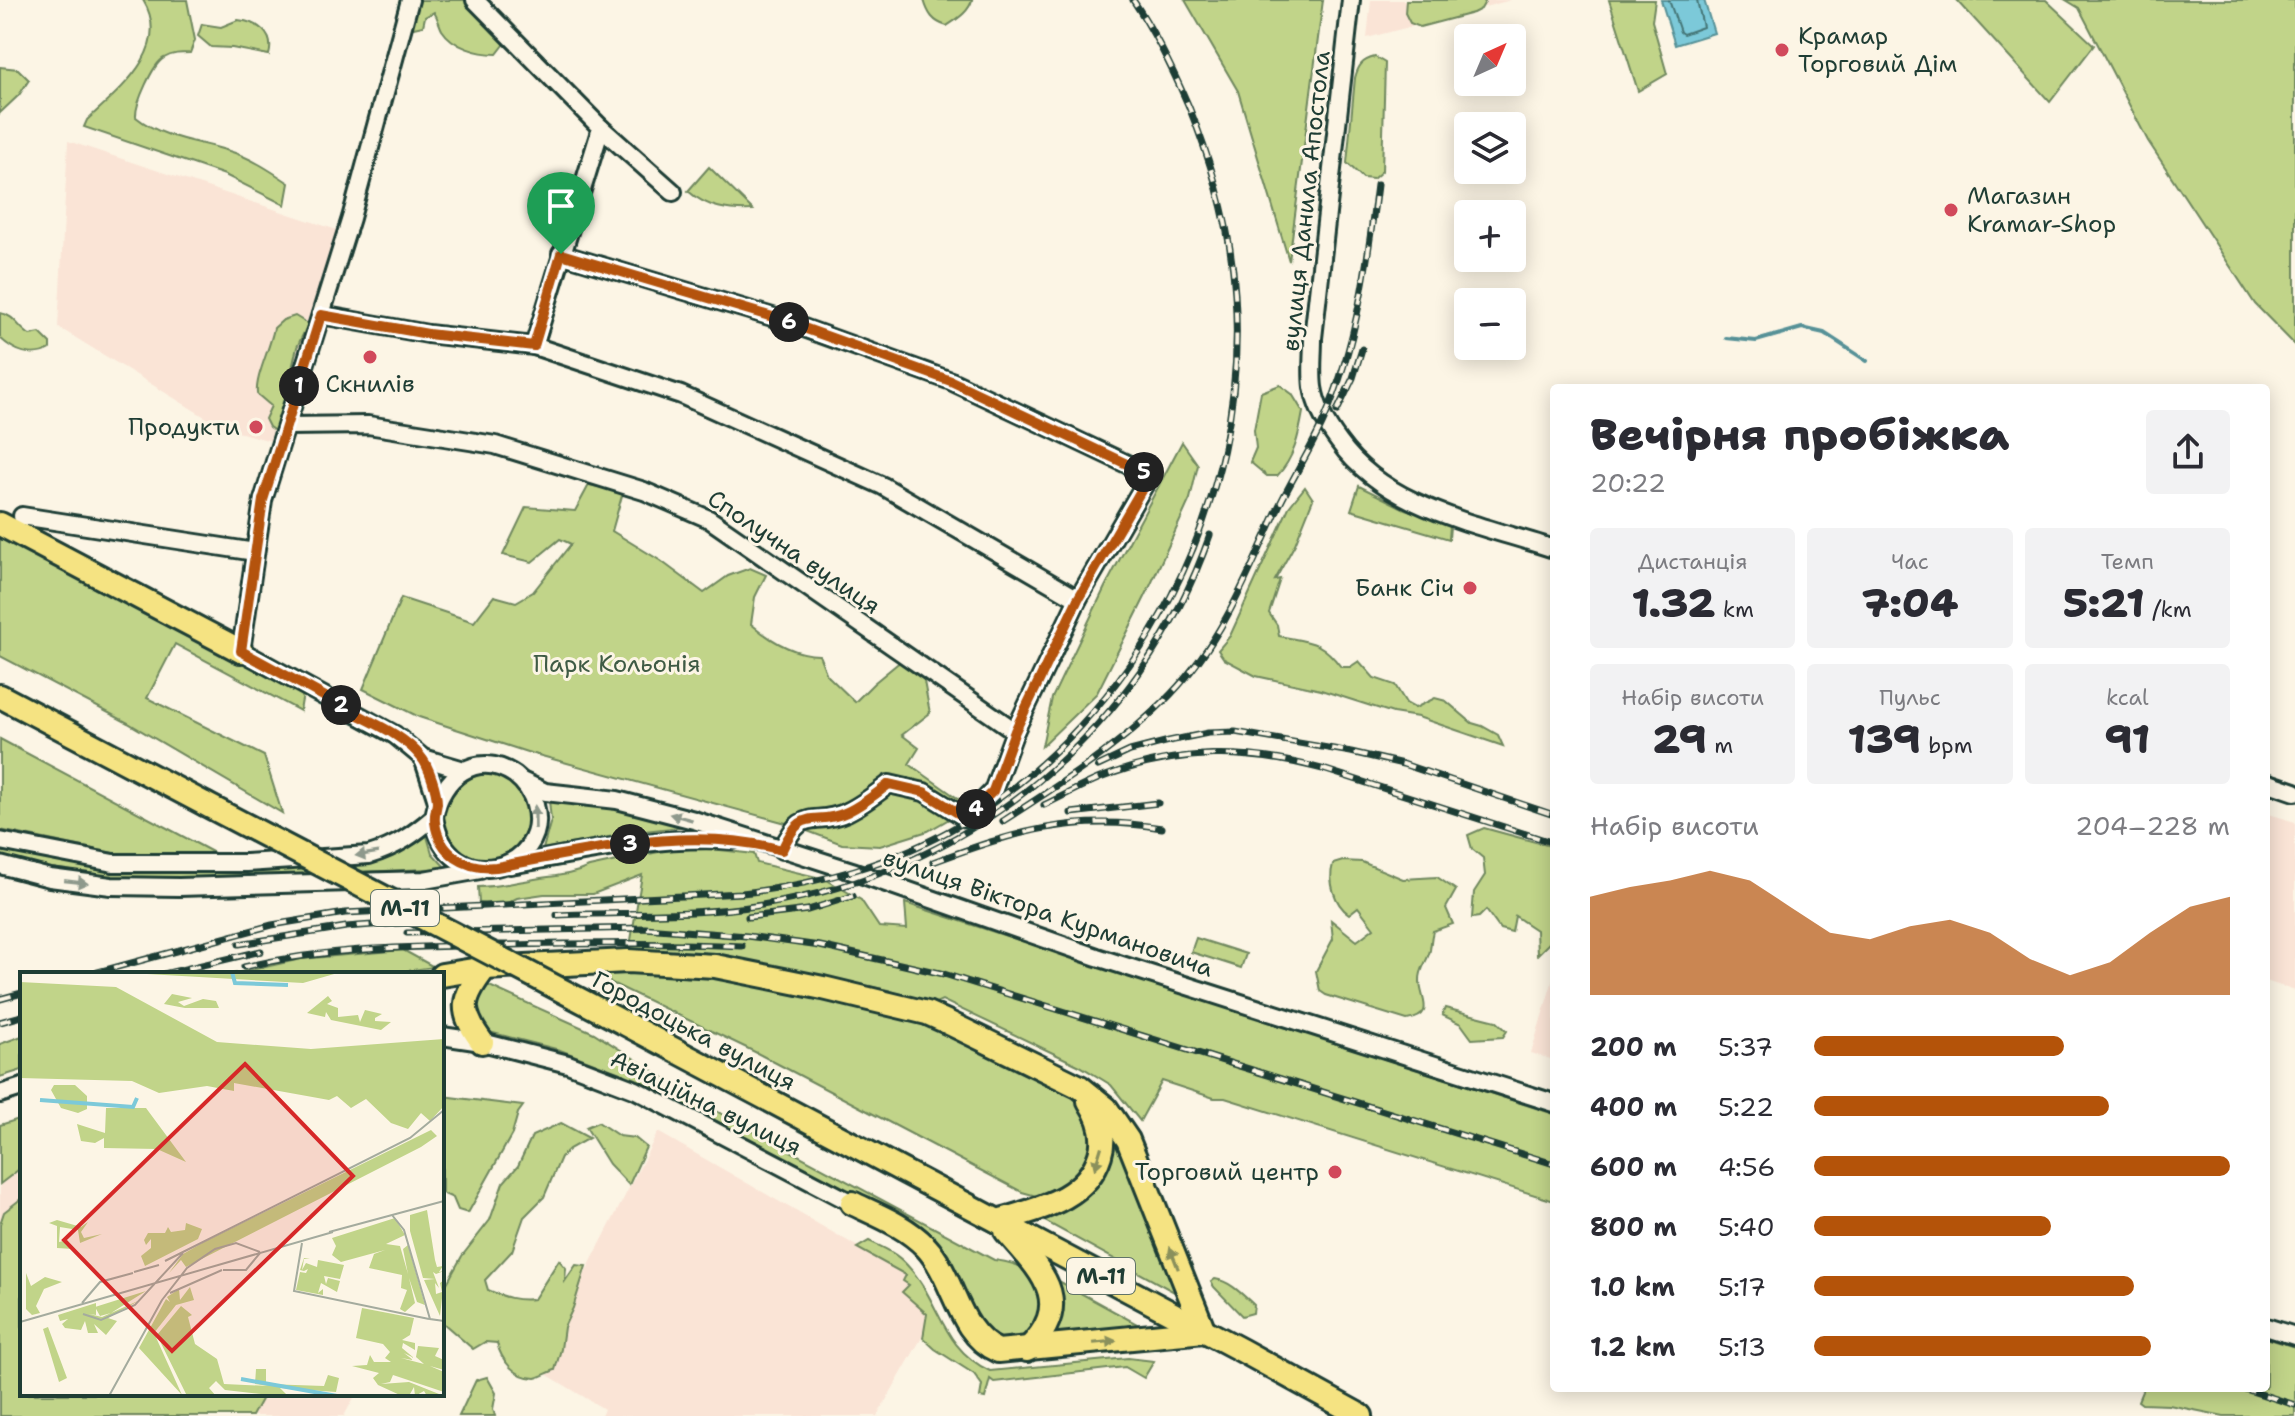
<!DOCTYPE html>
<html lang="uk">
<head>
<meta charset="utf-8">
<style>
	body { margin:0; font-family:"Shantell Sans",sans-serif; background:#f2f2f3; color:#2b2b33; height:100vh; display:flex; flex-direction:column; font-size:30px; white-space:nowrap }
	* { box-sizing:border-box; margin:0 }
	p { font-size:26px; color:#7c7c81 }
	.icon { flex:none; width:44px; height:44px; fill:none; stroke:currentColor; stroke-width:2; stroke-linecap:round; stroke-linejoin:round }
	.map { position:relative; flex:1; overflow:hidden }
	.drawer { position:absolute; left:1550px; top:384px; width:720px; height:1008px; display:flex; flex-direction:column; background:#fff; border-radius:8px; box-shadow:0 4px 20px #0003 }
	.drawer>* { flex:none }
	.needle { width:52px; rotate:44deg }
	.tools { position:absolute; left:1454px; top:24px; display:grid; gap:16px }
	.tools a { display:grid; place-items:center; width:72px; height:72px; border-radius:8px; background:#fff; box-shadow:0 4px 20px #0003; font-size:40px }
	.pin { position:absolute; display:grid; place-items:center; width:68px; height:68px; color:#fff; margin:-82px -34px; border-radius:50% 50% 50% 0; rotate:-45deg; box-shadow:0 0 8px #0007 }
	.pin .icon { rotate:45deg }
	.km { position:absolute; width:40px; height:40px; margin:-20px; border-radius:50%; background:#222; color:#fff; font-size:22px; line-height:40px; text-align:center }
	.round { display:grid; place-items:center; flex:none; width:84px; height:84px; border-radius:8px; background:#f2f2f3 }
	.overview { display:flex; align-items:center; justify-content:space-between; height:136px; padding:0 40px }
	h1 { font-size:44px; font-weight:800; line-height:60px }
	.metrics { display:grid; grid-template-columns:repeat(3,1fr); gap:12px; height:136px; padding:8px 40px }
	.metrics div { display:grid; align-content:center; border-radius:8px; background:#f2f2f3; text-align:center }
	.metrics b { font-size:40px; font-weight:800 }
	.metrics small { font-size:22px; font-weight:400 }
	.metrics p { font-size:22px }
	.chart { height:224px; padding:16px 40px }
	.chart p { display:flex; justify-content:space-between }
	.chart svg { width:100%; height:144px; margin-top:8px; fill:#b45309; opacity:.7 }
	ul { padding:0 40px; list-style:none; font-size:26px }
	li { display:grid; grid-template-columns:128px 96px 1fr; align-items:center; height:60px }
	li i { height:20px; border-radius:10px; background:#b45309 }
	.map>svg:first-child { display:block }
</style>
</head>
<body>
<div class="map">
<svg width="2295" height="1416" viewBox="0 0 2295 1416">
	<rect width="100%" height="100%" fill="#fcf5e5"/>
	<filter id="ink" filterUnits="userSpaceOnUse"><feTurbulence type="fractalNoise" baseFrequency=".0125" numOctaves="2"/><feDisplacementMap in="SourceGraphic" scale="16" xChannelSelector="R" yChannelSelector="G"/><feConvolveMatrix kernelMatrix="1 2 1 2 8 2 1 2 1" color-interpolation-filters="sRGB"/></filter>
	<g filter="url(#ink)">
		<g fill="#fae4d6">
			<path d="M1371 0H1511L1367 38Z"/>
			<path d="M68 141 337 230 275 442 223 428 58 327Z"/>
			<path d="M2266 813 2295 822V991L2266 981Z"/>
			<path d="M1554 976V1060L1531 1053Z"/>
			<path d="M22 1118V1394H356L344 1416H0V1125Z"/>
			<path d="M658 1132 907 1275 904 1282 914 1287 933 1318 877 1416H601L604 1409 536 1368Z"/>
		</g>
		<g fill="#c1d489" stroke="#70885e" stroke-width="2">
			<path d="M143 0H187L195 40 190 53C181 53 172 53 164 58 153 64 135 104 136 117 163 139 197 141 229 151 250 157 271 171 289 183L285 205 225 175 84 127 87 120C119 90 173 49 143 0Z"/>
			<path d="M408 0H471L504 34V45L497 54C478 54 453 47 442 30 439 24 438 18 434 12L425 17 423 26 409 29Z"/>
			<path d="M924 0H972C969 12 957 19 947 26 933 22 928 14 924 0Z"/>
			<path d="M1185 0H1323L1289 261 1238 91Z"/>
			<path d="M1406 0H1486L1481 9 1473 13 1420 27 1410 23 1405 13Z"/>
			<path d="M1609 0H1655L1652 21 1667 74 1638 91Z"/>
			<path d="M1957 0H2046L2094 45 2050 102Z"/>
			<path d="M2066 0H2295V345L2255 304 2148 141 2079 8Z"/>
			<path d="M238 20C258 22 275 34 269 55L232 48 211 47 198 36 202 24 221 27Z"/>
			<path d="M1375 57 1385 63 1382 171 1373 179 1363 178 1347 163 1355 78C1358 66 1362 60 1375 57Z"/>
			<path d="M0 67 18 69 29 80 19 95 0 113Z"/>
			<path d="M709 167 753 210C729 211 707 208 688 191Z"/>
			<path d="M0 313C15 315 18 328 30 335L40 333 50 343V349C32 359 14 351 0 338Z"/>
			<path d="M295 316 308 324 297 347 280 421 275 431 269 427 265 419 271 406 257 394C255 377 270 349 274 328L283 320Z"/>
			<path d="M1280 385 1292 394 1303 412C1299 435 1294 459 1277 476H1267L1250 462 1256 448 1254 430 1261 392Z"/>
			<path d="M1182 442 1198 465 1190 499 1146 595 1097 693 1042 746 1052 698 1105 587Z"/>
			<path d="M589 485 623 492 612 531 661 561 704 593 728 576 750 568 766 575 755 597 751 624C770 640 793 655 819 655L827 675 855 702 874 683 902 660 923 676 930 713 902 735 919 748 909 764 970 807 928 831 880 846 842 844 786 823 527 752 419 717 363 689 401 598 474 622 494 596 516 602 533 592 571 544 560 539 532 562 503 555 526 507 575 511Z"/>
			<path d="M1359 486 1405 509 1447 522 1450 526 1449 539 1351 510Z"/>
			<path d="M1305 487 1313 499 1295 544 1275 580 1280 579 1269 613 1277 625 1279 636C1310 642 1321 640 1341 667H1350L1359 661 1374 678 1395 685 1406 703 1415 708 1435 698 1446 701 1472 723 1482 726 1498 735 1503 746 1418 717 1393 713 1321 690 1256 676 1224 659 1218 650 1230 636 1289 507Z"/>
			<path d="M0 533 303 694 300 711 175 644 147 698 264 756 282 813 128 723 0 656Z"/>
			<path d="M0 739 216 854 113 853 0 830Z"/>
			<circle cx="486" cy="817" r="44"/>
			<path d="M549 800 594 801 689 826 636 832 543 849 551 820Z"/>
			<path d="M1484 828 1554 847 1553 939 1537 955 1536 930 1515 916 1512 932 1500 929 1486 910 1479 917 1472 918 1474 892 1485 875 1483 858 1472 849 1468 835Z"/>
			<path d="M426 833 432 853 446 868 262 877H112L51 868 0 856V848L51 860 112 870 260 869 384 860 414 844Z"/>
			<path d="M686 846 754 854 757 863 825 879 861 900 879 927 907 929 905 903 1554 1114V1201L1225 1098H1214L1162 1081 1140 1121 1111 1085 1080 1066 942 1000 931 1005 888 990 715 956 629 952 642 875 593 894H544L517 898 499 907 479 903 478 887C497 887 512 883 530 880 550 876 570 876 589 867Z"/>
			<path d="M1343 861 1362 862 1403 879 1437 877 1456 890 1446 908 1453 924 1433 931C1431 938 1431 943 1430 950 1428 961 1419 969 1420 981 1420 999 1437 1015 1407 1020L1326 995 1320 991 1316 971 1333 939 1331 920 1357 941 1374 928 1358 907 1349 914C1334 904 1328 881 1333 864Z"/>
			<path d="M1196 938 1246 954 1241 968 1191 952Z"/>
			<path d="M403 950 434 967 385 974H233L301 959Z"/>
			<path d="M667 972 740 979 921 1020 1073 1092 1082 1100 1096 1142 1078 1181 1040 1197 1022 1192 755 1052 591 973Z"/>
			<path d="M485 984 594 1033 716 1111 994 1260C1033 1265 1034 1275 1046 1309 1030 1334 1013 1354 983 1332L923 1230 636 1079 560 1050 489 1032 475 1015 477 994Z"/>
			<path d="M1445 1008 1496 1021 1507 1031 1503 1037 1472 1039 1461 1024 1442 1015Z"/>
			<path d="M22 1036V1070L0 1077V1044Z"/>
			<path d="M442 1096 523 1106 518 1113 512 1134 468 1213 458 1210 453 1198 442 1193Z"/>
			<path d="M22 1118V1167L0 1184V1125Z"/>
			<path d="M598 1122 619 1136 635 1138 646 1147 629 1185 609 1164 586 1127Z"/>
			<path d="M561 1123 589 1138 569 1149 561 1157 544 1197 524 1217 512 1251 485 1280 488 1290C504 1297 517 1301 534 1299L559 1260 566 1268 565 1281 576 1265 586 1266 573 1308 564 1327 561 1349 555 1370C549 1372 541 1377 535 1378 515 1378 501 1360 497 1343L485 1342 473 1349 442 1322V1292L462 1256 490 1220 503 1183 518 1166 532 1136Z"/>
			<path d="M1113 1126 1178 1294 1041 1219 1057 1209Z"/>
			<path d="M22 1198V1394H264L252 1416H0V1224L4 1212Z"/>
			<path d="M869 1241C882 1247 896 1253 906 1264 941 1300 940 1348 990 1371L1128 1358 1154 1361 1144 1378 1125 1367 994 1382 990 1379 985 1398 980 1397 982 1385 974 1374 935 1349 923 1338 927 1314 902 1292 909 1285 903 1281 906 1275 857 1248Z"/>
			<path d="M1055 1279 1148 1330 1047 1338 1058 1309 1062 1306Z"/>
			<path d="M1215 1279C1230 1281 1243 1295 1254 1305L1253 1313 1242 1316 1214 1287 1211 1282Z"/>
			<path d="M2266 1338 2295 1347V1416H2224L2169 1405 2142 1404 2138 1401 2143 1389 2139 1388H2266Z"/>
			<path d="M487 1377 496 1393 493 1409 495 1416H459L476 1380Z"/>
		</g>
		<path fill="#7cc9d9" stroke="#579197" stroke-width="2" d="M1661 0H1704L1714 33 1675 45Z"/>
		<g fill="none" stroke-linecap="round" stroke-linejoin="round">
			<path stroke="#447576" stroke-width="2" d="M1669 0 1680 32 1683 34 1703 27 1697 0"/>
			<path stroke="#579197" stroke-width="4" d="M1726 338 1756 341 1802 328 1824 333 1867 361"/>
			<g stroke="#1f3d34" stroke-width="22">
				<g id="minor">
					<path d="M410 0 351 218 263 500 241 651 395 735 423 758 464 770"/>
					<path d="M475 0 601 128 673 192"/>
					<path d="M1351 0 1313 338C1313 354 1311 371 1313 387 1316 408 1327 426 1339 442 1387 509 1479 524 1554 549"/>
					<path d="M561 254 776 318 951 381 1150 475 1078 599 1015 731 993 791 966 818 924 792 889 784C876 794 862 805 847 812 812 828 803 804 782 850"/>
					<path d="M321 315 428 334 534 346 681 395 883 486 1078 599"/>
					<path d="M534 346 601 128"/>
					<path d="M288 426 368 425 495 445 644 491 709 519 1015 731"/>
					<path d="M22 516 255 552"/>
					<path d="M423 758 437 801"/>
					<path d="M524 782 545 792 617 800 694 820 852 871 1097 957 1554 1103"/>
					<path d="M2266 782 2295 792"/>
					<path d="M0 841 113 863H246L369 855C396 847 414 834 434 817 441 777 477 749 515 775 525 783 532 793 535 805 553 870 447 901 434 817"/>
					<path d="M0 865 50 878 111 886 179 887 424 880 480 870"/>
					<path d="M510 865C584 852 658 835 733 840"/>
					<path d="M442 1036 482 1042 568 1064 636 1090 852 1203"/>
					<path d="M0 1094 22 1087"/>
					<path d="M2266 1327 2295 1336"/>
				</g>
			</g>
			<g stroke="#1f3d34" stroke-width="28">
				<g id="major">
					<path d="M0 524 241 651"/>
					<path d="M0 696 205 804"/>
					<path d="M442 975 485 968 628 961 715 966 823 988 927 1013 947 1022 1080 1087 1106 1108 1128 1140 1204 1331"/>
					<path d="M605 1013 1241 1350 1361 1416"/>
					<path d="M482 1042C458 1010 462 998 485 968"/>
					<path d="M852 1203C877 1215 906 1226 926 1247 955 1278 957 1333 998 1351L1204 1331"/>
					<path d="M998 1221C1037 1209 1086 1200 1100 1155 1106 1136 1100 1118 1089 1101"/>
					<path d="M1006 1231C1041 1271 1076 1302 1027 1350"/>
				</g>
			</g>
			<use href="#minor" stroke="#fcf5e5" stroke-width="16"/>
			<use href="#major" stroke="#f5e382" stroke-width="22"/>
			<g stroke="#1f3d34" stroke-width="7">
				<g id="rail">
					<path d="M1337 411 1353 378 1362 349"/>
					<path d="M1098 766 1130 751 1169 741 1208 733 1235 732 1351 752 1403 764 1554 815"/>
					<path d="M1044 805C1063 796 1081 786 1100 778 1178 748 1246 748 1326 770L1554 843"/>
					<path d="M1071 813 1158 803"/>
					<path d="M1003 821C1062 783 1123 744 1171 694 1223 640 1249 572 1279 506 1293 477 1311 449 1324 420 1357 343 1367 267 1377 185"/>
					<path d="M933 862C1015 832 1074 813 1162 828"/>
					<path d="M557 915C626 912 694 916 762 905 968 872 1141 733 1210 535"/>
					<path d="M748 917 808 910 853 896"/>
					<path d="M407 933 645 928 747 936 820 946 944 974 1554 1164"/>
					<path d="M239 944 346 927 425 921"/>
					<path d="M244 967C331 947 410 947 499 945 580 944 661 942 742 946"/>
					<path d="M91 974 272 925 345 913 742 893C815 885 895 863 959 825 1140 716 1250 503 1235 294 1231 229 1213 166 1189 107 1173 70 1155 33 1133 0"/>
					<path d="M164 974 261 951"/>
					<path d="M0 999 22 993"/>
					<path d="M0 1022 22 1016"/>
					<path d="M2242 1388 2295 1405"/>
				</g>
			</g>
			<use href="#rail" stroke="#fcf5e5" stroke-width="4" stroke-dasharray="12" stroke-linecap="butt"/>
			<g stroke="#1f3d34" stroke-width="28" stroke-linecap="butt">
				<path id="major-bridge" d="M205 804 605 1013"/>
			</g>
			<use href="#major-bridge" stroke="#f5e382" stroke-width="22"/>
		</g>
		<defs><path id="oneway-solid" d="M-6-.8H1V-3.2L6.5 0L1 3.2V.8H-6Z" transform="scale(2)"/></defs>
		<g fill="#8e998c">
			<use href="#oneway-solid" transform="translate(535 817) rotate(-91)"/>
			<use href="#oneway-solid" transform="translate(681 817) rotate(-165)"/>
			<use href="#oneway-solid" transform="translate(367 854) rotate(171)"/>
			<use href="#oneway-solid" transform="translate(76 882) rotate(7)"/>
		</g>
		<g fill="#8a905b">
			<use href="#oneway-solid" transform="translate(1098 1158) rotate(107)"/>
			<use href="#oneway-solid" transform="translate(1174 1258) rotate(-111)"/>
			<use href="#oneway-solid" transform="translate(1105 1342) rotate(-6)"/>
		</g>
	</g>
	<g fill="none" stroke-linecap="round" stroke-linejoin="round" filter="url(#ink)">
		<g stroke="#fff" stroke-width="16">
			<path id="route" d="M561 254 776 318 951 381 1150 475 1078 599 1015 731 993 791 966 818 924 792 889 784C876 794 862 805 847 812 813 828 803 803 782 850 688 824 589 851 496 867 466 870 439 854 435 822 434 815 436 810 437 803 437 792 429 766 421 757 404 735 373 723 349 710 313 690 277 671 241 651L263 500 321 315 428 334 534 346Z"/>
		</g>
		<use href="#route" stroke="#b45309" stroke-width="10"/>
	</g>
	<g fill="#d1495b" stroke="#fcf5e5" stroke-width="3">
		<circle cx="1782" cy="50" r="8"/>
		<circle cx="1951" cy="210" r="8"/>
		<circle cx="370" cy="357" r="8"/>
		<circle cx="256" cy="427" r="8"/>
		<circle cx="1470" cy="588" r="8"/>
		<circle cx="1335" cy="1172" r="8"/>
	</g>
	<g text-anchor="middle" stroke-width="6" stroke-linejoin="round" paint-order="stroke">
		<g fill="#fcf5e5" stroke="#617469" stroke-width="2">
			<rect x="371" y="890" width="68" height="36" rx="6"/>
			<rect x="1067" y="1258" width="68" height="36" rx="6"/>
		</g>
		<g font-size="22" font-weight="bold" fill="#1f3d34">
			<text x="405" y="916">М-11</text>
			<text x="1101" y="1284">М-11</text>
		</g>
		<g font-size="24" fill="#1f3d34" stroke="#fcf5e5" text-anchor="end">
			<text x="1798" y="44" text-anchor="start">Крамар<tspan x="1798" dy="28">Торговий Дім</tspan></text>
			<text x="1967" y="204" text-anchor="start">Магазин<tspan x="1967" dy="28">Kramar-Shop</tspan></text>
			<text x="370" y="392" text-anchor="middle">Скнилів</text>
			<text x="240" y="435">Продукти</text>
			<text x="1454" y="596">Банк Січ</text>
			<text x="1319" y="1180">Торговий центр</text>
		</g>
		<g font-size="24" fill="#1f3d34" stroke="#fcf5e5">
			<text transform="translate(1306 201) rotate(-84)" y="8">вулиця Данила Апостола</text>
			<text transform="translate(794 552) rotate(34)" y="8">Сполучна вулиця</text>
			<text transform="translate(1048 913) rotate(19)" y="8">вулиця Віктора Курмановича</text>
			<text transform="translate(694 1031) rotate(28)" y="8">Городоцька вулиця</text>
			<text transform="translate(706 1103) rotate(26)" y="8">Авіаційна вулиця</text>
		</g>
		<g font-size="24" fill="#3f5b45" stroke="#fcf5e5">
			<text x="617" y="672">Парк Кольонія</text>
		</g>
	</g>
	<g transform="translate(20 972)">
		<rect width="424" height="424" fill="#fcf5e5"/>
		<path d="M92 0H321L283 11ZM0 10 96 15 197 70 291 77 424 67V134L410 149 401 141 388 157 371 151 346 127 331 136 317 124 309 128 214 111V119L187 114 139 121 112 109 0 106ZM152 22 172 26 158 30 164 34 183 27 196 29 199 36H165L144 32ZM308 24 312 29 307 32 318 36V45L338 43 340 50 345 38 362 42 355 46V49L371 50 361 58 311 48 306 40 305 45 287 41ZM34 113H55L67 124V137L58 141 41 136 31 118ZM86 136H126L166 190 137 177 84 176V166L75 171 61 169 57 152 85 161ZM411 158 417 164 401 175 166 295 161 288 149 301 163 282 184 270ZM407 238 415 288 417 295 423 294 419 300 424 299 416 302 413 300 419 316 415 311 416 322 422 320 420 311 424 308 420 344 404 308 415 307 403 306 390 259V243ZM375 246 385 263 366 272 380 274 388 302 383 277 388 273 405 333 397 330 389 306 395 331 385 340 380 337 387 318 381 316 382 303 349 296 354 282 365 278 321 290 312 283 316 274 312 266ZM37 248 61 255 68 250 61 260 64 266 82 262 60 271 58 258 40 255 39 270 47 268 53 277 37 276V254L29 251ZM166 251 182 257 178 267 125 294 121 284 131 276V267L126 273 124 268 128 261H145L148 255 151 260 165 258ZM284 286 290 287H284L282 298 286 291 297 295 298 288 324 293 320 307 304 304 306 312 308 306 320 309 317 320 301 311 298 321 303 317V323L276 318 280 300 286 301 288 297 284 299 280 298ZM6 301 11 314 25 305 42 310 24 317 16 334 20 341 12 343 6 337ZM170 315 174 328 156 333 134 361 162 423 119 376 146 327 150 330 147 325 159 317 160 328ZM126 319 91 341 80 344 75 335ZM120 328 88 346 97 349 86 363 74 352 78 361H68L65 349 61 358 45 356 42 352 48 347 40 349 38 343 76 331V343L69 342 82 345ZM161 334 172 343 168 345 175 372 197 387 204 412 249 414 235 412 236 397H246V412L304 414 308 403 319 406 316 420 260 416 266 422 303 424H260L205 418 196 409 189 416 196 424H167L137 363ZM342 336 394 346 390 363 382 368 395 371V378L383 371 382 376 394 386 384 381 393 388 381 386 404 392 396 385 398 374 419 376 415 384 424 388V398L410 394 424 400V420L373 403 370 410 361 412 389 410 424 424H407L404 419 395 424 394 415 390 422 394 424H382L358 413 353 406 359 401 332 394 347 393 350 383 354 390H371L365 386 370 380 363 372 336 366ZM28 355 47 406 39 410 23 357Z" fill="#c1d489"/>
		<path fill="none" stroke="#7cc9d9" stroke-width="4" d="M212 0 215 11 268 13M20 128 113 135 117 126M221 407 317 424M225 424H254"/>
		<path fill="none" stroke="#a4ab9e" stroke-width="2" d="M372 243 384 258 410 347 424 349M309 260 424 229M282 271 274 319 409 347M145 289 390 166 424 138M203 298H226L240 281M114 300 139 293M150 321 202 298M142 328 167 296 195 277 216 271 240 280M62 331 80 310 113 301M63 342 81 348 115 333 163 281M0 350 313 260M89 424 142 328"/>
		<path fill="#d62828" fill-opacity="0.15" stroke="#d62828" stroke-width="4" d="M225 92 333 204 152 379 44 268Z"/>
		<rect width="424" height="424" fill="none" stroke="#1f3d34" stroke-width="4"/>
	</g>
</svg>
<div class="tools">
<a><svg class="needle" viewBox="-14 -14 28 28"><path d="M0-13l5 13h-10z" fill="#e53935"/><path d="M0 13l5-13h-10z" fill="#7c7c81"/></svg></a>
<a><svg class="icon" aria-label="layers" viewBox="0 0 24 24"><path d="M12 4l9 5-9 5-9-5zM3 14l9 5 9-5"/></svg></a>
<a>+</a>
<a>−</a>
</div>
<div class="pin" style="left:561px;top:254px;background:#1e9e55"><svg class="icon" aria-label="arrive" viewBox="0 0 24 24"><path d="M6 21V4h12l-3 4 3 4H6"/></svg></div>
<b class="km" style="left:299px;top:386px">1</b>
<b class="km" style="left:341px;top:705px">2</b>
<b class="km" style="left:630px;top:844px">3</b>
<b class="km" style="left:976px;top:809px">4</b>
<b class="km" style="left:1144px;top:472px">5</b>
<b class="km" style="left:789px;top:322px">6</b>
<section class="drawer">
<div class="overview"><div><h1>Вечірня пробіжка</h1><p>20:22</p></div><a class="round"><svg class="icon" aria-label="share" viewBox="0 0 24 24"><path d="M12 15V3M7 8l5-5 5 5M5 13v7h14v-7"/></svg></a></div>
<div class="metrics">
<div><p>Дистанція</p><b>1.32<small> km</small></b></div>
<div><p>Час</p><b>7:04</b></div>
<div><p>Темп</p><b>5:21<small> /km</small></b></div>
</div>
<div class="metrics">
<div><p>Набір висоти</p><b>29<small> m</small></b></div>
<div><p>Пульс</p><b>139<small> bpm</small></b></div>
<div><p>kcal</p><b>91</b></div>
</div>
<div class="chart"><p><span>Набір висоти</span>204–228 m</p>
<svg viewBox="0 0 160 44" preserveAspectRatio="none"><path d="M0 44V14L10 11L20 9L30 6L40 9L50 17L60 25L70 27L80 23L90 21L100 25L110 33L120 38L130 34L140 25L150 17L160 14V44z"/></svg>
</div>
<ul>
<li><b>200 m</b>5:37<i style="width:60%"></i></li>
<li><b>400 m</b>5:22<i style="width:71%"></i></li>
<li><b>600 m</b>4:56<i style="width:100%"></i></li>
<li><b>800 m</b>5:40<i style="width:57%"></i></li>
<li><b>1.0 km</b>5:17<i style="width:77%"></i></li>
<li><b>1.2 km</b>5:13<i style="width:81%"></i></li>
</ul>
</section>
</div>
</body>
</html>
